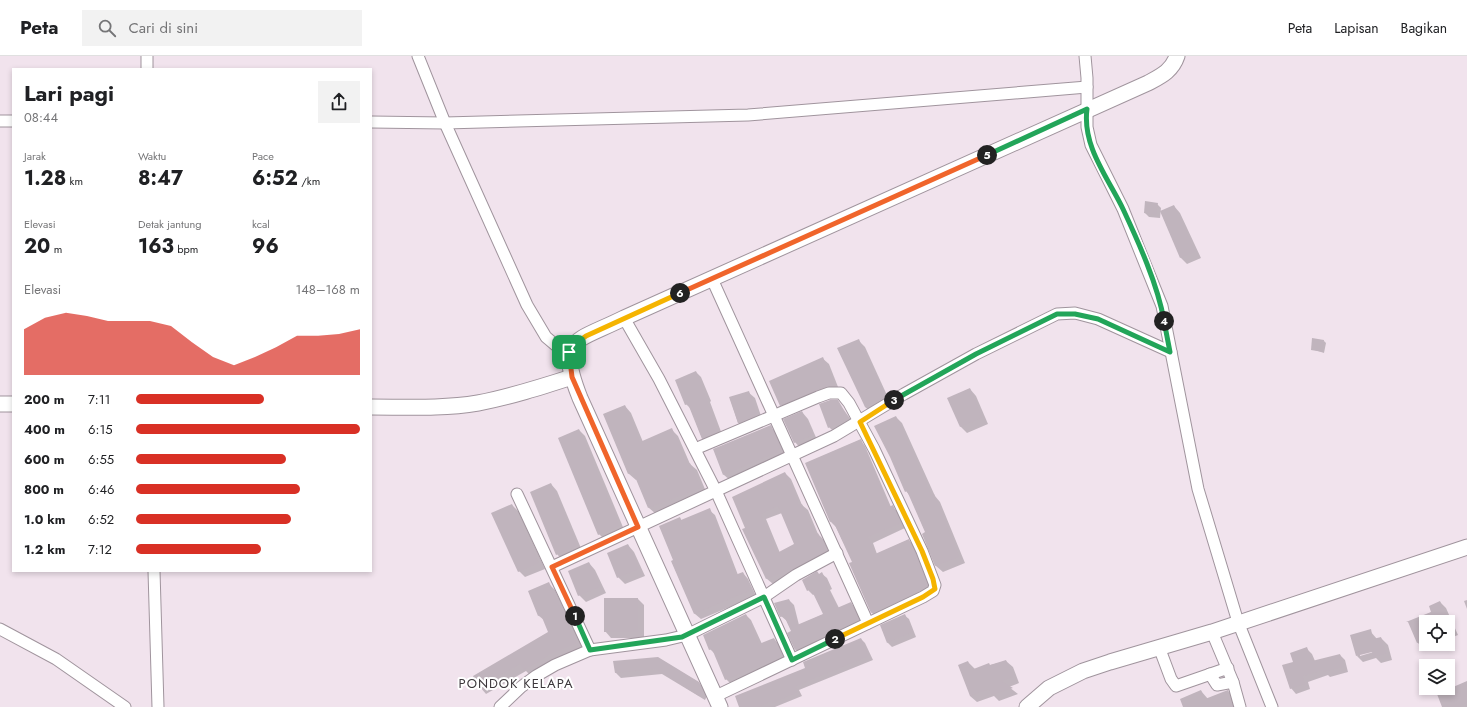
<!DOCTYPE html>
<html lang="id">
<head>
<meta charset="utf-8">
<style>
	body { margin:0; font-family:Jost,sans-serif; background:#f2f2f2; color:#202124; height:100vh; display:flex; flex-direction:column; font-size:15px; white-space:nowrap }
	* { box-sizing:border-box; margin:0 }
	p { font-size:13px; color:#757577 }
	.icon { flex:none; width:22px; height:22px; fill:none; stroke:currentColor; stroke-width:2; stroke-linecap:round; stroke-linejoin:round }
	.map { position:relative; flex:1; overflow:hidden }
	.panel { position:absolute; left:12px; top:12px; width:360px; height:504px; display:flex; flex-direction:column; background:#fff; border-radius:0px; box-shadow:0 2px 6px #0003 }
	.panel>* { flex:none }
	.buttons { position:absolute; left:1419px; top:559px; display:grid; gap:8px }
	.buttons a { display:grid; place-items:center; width:36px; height:36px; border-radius:0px; background:#fff; box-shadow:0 2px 6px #0003; font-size:20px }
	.pin { position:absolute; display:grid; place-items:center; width:34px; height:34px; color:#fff; margin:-17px; border-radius:8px; box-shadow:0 2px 6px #0006 }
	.km { position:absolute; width:20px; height:20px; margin:-10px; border-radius:50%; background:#222; color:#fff; font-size:11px; line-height:20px; text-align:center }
	.round { display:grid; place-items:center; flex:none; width:42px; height:42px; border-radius:0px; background:#f2f2f2 }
	.headline { display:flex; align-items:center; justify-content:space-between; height:68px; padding:0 12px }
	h1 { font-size:22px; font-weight:700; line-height:30px }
	.figures { display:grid; grid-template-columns:repeat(3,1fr); gap:6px; height:68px; padding:4px 12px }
	.figures div { display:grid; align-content:center }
	.figures b { font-size:20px; font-weight:700 }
	.figures small { font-size:11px; font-weight:400 }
	.figures p { font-size:11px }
	.chart { height:112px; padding:8px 12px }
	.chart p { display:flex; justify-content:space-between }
	.chart svg { width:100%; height:72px; margin-top:4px; fill:#d93025; opacity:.7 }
	ul { padding:0 12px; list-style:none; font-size:13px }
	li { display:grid; grid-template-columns:64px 48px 1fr; align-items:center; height:30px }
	li i { height:10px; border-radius:5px; background:#d93025 }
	header { display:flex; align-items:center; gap:24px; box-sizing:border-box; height:56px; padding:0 20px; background:#fff; border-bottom:1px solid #e0e0e0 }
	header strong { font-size:19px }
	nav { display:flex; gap:22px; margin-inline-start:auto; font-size:14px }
	.search { width:280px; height:36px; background:#f2f2f2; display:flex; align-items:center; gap:10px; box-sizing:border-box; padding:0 14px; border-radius:0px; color:#757577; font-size:15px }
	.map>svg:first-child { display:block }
</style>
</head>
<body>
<header>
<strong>Peta</strong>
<div class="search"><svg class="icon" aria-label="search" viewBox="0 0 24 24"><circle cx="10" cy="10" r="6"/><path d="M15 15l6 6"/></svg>Cari di sini</div>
<nav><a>Peta</a><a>Lapisan</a><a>Bagikan</a></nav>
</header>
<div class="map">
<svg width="1467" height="651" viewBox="0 0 1467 651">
	<rect width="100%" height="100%" fill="#f1e3ed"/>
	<g fill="#0003" fill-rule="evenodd">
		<path d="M1157 148 1161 152 1160 162 1149 161 1145 157Z"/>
		<path d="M1174 150 1180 157 1201 202 1187 208 1181 202 1161 156Z"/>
		<path d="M859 285 865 291 891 348 872 357 865 351Z"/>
		<path d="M1324 285 1326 287 1324 297 1312 293Z"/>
		<path d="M822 302 829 308 840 336 787 355 781 349Z"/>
		<path d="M696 316 701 321 711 345 710 346 723 381 708 387 702 382 691 353 686 348Z"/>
		<path d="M970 333 976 340 988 368 967 377 961 371 949 342Z"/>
		<path d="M748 336 755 342 763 366 745 373 738 367 730 342Z"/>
		<path d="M837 345 855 369 836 378 829 371Z"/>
		<path d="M625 350 631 357 643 386 672 374 678 380 690 408 697 414 707 438 656 458 649 452 637 423 636 424 629 418 605 358Z"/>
		<path d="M802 356 808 363 818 386 801 393 795 386Z"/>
		<path d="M896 361 902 367 935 440 940 446 965 507 943 516 936 510 923 478 926 477 910 440 906 435Z"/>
		<path d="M770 371 777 377 787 399 731 425 724 419 714 394Z"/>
		<path d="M579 374 585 380 625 476 605 484 599 478Z"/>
		<path d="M860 384 865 390 891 451 897 455 905 472 873 487 877 498 908 484 914 489 932 534 877 562 872 557 850 508 853 506 836 471 831 466 807 407Z"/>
		<path d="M785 417 791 423 802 449 808 454 818 478 824 484 831 501 802 517 773 528 767 523 746 472ZM782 457 795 488 780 497 766 463Z"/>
		<path d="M551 428 557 435 583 497 563 505 557 498Z"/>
		<path d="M512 449 519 456 545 513 525 521 519 515Z"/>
		<path d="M709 454 715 459 738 519 743 517 748 523 756 540 701 563 695 558 672 506 675 505 680 462 682 465Z"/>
		<path d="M628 489 634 496 645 520 625 528 618 521Z"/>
		<path d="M589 507 595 514 606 537 586 546 579 539Z"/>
		<path d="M822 518 827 522 832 533 830 534 839 552 851 547 855 552 863 568 801 599 796 594 789 577 792 576 787 565 781 560 789 544 794 549 799 569 824 558 815 538 813 539 808 534 803 524Z"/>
		<path d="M549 528 555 534 583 593 531 620 526 615 486 638 480 631 549 576 544 564 539 560 529 536Z"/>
		<path d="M638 543 644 549V582H611L605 575Z"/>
		<path d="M1467 544V553L1464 545Z"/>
		<path d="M1440 546 1446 552 1458 579 1448 583V566H1426V588H1437L1424 593 1418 587 1409 566 1432 556Z"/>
		<path d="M746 559 751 564 762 588 774 583 779 588 787 605 731 628 726 623 715 598 710 593Z"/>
		<path d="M904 559 909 563 916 581 892 591 888 587 881 570Z"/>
		<path d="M1370 575 1377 583 1381 582 1388 589 1392 604 1381 607 1376 602 1363 606 1357 600ZM1377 593V595L1360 600V598Z"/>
		<path d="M861 583 865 587 873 604 799 634 802 640 775 651H740Z"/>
		<path d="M1307 593 1312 598 1315 605 1340 599 1345 604 1348 616 1330 621 1328 619 1308 626 1310 633 1296 638 1291 632 1294 606Z"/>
		<path d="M658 602 698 626 704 632 707 640 705 644 662 618 621 622 616 617 614 606Z"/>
		<path d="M1006 605 1013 611 1019 627 1009 631 1018 638 999 645 994 640 977 646 970 640 968 606 975 613Z"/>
		<path d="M1467 626V651H1443Z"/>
		<path d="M1201 635 1208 643 1228 635 1233 641 1236 651H1184Z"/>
	</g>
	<g fill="#c0b4bd" fill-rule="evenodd">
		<path d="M1145 145 1158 147 1156 159 1144 157Z"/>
		<path d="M1174 149 1195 196 1180 202 1160 155Z"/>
		<path d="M1312 282 1324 284 1323 296 1311 294Z"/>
		<path d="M859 283 873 318 875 317 885 341 865 351 837 292Z"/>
		<path d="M823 301 835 330H827L780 350 769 325Z"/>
		<path d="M696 315 718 376 702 383 688 348 685 349 675 324Z"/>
		<path d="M970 332 982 362 960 371 947 342Z"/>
		<path d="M749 335 757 359 738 367 729 341Z"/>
		<path d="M830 344H838L849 363 828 372 819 348Z"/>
		<path d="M625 349 640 386 672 372 687 408 690 407 701 432 648 452 633 416 628 418 603 358Z"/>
		<path d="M802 355 813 379 794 387 783 363Z"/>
		<path d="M896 360 931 439 934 438 959 501 935 510 922 478 925 476 907 435 905 436 890 401 874 370Z"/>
		<path d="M771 369 781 392 778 393 779 395 723 419 713 393Z"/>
		<path d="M579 373 619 470 598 479 558 382Z"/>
		<path d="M861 383 889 451 893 449 901 467 868 481 875 498 909 483 928 529 920 535 871 557 849 507 852 506 833 465 830 466 805 407Z"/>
		<path d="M785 416 799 449 802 448 815 479 818 477 826 495 796 511 766 523 742 473 745 472 732 441ZM778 450 794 488 777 497 761 458Z"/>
		<path d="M551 427 577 490 556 499 530 436Z"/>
		<path d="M512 448 539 507 518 516 491 457Z"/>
		<path d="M710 452 735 519 743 516 751 534 694 558 671 505 673 504 659 470 680 461 681 464Z"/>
		<path d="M628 488 639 513 617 522 607 497Z"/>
		<path d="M589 506 600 531 578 540 568 515Z"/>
		<path d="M817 515 819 518 822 516 828 528 826 529 837 552 851 546 858 563 795 594 787 577 791 575 784 560 780 561 774 547 789 543 797 569 823 558 811 533 807 535 802 524Z"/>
		<path d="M549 526 577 587 547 599 548 600 524 614 520 608 479 632 473 620 548 576 541 559 538 560 528 535Z"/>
		<rect x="604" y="542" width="34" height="34"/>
		<path d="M1440 545 1449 566H1426V584L1417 587 1408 566H1406L1431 556 1429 550Z"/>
		<path d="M746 558 759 588 774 582 783 600 725 624 712 593 709 594 703 579Z"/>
		<path d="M905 558 913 576 887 587 880 569Z"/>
		<path d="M1371 573 1373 583 1381 581 1386 598 1374 601 1372 596 1356 600 1350 579Z"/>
		<path d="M861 582 869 600 796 630 798 636 773 647 772 645 759 651H739L735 640 805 612 803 606Z"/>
		<path d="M1307 591 1312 605 1340 598 1344 611 1324 616 1323 614 1303 620 1305 628 1290 633 1282 609 1293 606 1290 597Z"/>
		<path d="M658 601 699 626 703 634 699 640 656 613 615 617 613 605Z"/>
		<path d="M1006 604 1013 621 1001 625 1013 632 992 639 989 633 970 640 958 609 968 605 971 614 989 607 990 609Z"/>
		<path d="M1467 625V647L1458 651H1442L1437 638Z"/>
		<path d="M1201 634 1205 643 1228 634 1233 651H1183L1180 643Z"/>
	</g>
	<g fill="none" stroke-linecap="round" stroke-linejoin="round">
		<g stroke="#a0949d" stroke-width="13">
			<g id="street">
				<path d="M418 0 445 67 527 249 546 281 559 292 569 296"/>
				<path d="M1085 0 1087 22V71L1091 89 1123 153 1162 250 1198 433 1238 566 1272 651"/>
				<path d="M147 13V0"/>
				<path d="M0 65H13"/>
				<path d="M371 66 445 67 748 59 1087 31"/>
				<path d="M712 223 868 567"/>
				<path d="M624 262 659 323 716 435 792 604"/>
				<path d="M695 393 818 341 829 337H841L849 347 874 393 922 495 935 529 933 535 923 541 716 640"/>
				<path d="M517 438 590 594"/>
				<path d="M552 511 834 380 904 338 976 298 1057 258 1075 257 1098 263 1171 296"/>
				<path d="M154 515 158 651"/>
				<path d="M0 573 56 603 125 651"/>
				<path d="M1212 576 1233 626 1240 651"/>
				<path d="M1159 591 1171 623 1176 630 1228 612"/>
				<path d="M1210 618 1217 629 1233 626"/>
				<path d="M500 651 521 631 536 620 555 609 590 594 666 584 687 579 764 541 796 519 837 497"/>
			</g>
		</g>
		<g stroke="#a0949d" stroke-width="17">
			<g id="secondary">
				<path d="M0 348H13"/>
				<path d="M371 351C406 351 443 353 478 347 510 341 541 331 572 321"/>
				<path d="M720 651 580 342C556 281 574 287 624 262L1148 27C1161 20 1172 15 1177 0"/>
				<path d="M1027 651 1049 632 1083 615 1110 606 1212 576 1467 491"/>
			</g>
		</g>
		<use href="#street" stroke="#fff" stroke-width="11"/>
		<use href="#secondary" stroke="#fff" stroke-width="15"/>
	</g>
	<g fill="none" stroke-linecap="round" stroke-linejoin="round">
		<g stroke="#fff" stroke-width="8">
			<path id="split-1" d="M569 296 572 321 638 471 552 511 575 560"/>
		</g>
		<g stroke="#fff" stroke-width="8">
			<path id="split-2" d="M575 560 590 594 682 581 764 541 792 604 835 583"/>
		</g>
		<g stroke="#fff" stroke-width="8">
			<path id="split-3" d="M835 583 923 541 935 533 933 523 922 495 860 366 894 344"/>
		</g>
		<g stroke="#fff" stroke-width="8">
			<path id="split-4" d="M894 344 976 298 1057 258H1075L1098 263 1170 296 1164 265"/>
		</g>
		<g stroke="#fff" stroke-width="8">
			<path id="split-5" d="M987 99 1087 53C1082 90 1108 122 1123 153 1138 185 1158 229 1164 265"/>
		</g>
		<g stroke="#fff" stroke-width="8">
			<path id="split-6" d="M680 237 987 99"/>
		</g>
		<g stroke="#fff" stroke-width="8">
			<path id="split-7" d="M569 296 574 289 586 280 680 237"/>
		</g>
		<use href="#split-1" stroke="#f0652b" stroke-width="5"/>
		<use href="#split-2" stroke="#22a559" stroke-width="5"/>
		<use href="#split-3" stroke="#f5b400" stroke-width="5"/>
		<use href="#split-4" stroke="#22a559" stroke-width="5"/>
		<use href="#split-5" stroke="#22a559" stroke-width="5"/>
		<use href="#split-6" stroke="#f0652b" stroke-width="5"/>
		<use href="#split-7" stroke="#f5b400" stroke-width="5"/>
	</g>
	<g text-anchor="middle" stroke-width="4" stroke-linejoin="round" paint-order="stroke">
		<g font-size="13" letter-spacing="1" fill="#3c373b" stroke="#fff">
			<text x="516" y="632">PONDOK KELAPA</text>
		</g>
	</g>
</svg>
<div class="buttons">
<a><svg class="icon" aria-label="locate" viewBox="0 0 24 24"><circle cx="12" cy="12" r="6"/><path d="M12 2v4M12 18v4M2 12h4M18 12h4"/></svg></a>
<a><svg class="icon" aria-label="layers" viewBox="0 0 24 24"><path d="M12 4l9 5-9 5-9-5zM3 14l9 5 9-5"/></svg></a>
</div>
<div class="pin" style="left:569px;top:296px;background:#1e9e55"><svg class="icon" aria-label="arrive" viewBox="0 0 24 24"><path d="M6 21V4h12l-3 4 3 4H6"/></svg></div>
<b class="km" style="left:575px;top:560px">1</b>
<b class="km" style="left:835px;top:583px">2</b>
<b class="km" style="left:894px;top:344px">3</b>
<b class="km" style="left:1164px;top:265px">4</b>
<b class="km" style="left:987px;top:99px">5</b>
<b class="km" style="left:680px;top:237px">6</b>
<section class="panel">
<div class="headline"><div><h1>Lari pagi</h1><p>08:44</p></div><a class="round"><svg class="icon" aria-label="share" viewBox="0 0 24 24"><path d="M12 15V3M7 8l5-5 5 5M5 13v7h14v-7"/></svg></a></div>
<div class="figures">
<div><p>Jarak</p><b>1.28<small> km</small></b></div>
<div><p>Waktu</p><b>8:47</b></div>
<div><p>Pace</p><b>6:52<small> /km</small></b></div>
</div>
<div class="figures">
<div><p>Elevasi</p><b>20<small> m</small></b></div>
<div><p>Detak jantung</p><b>163<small> bpm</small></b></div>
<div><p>kcal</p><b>96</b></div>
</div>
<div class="chart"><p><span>Elevasi</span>148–168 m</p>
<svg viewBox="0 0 160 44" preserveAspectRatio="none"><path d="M0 44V16L10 9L20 6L30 8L40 11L50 11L60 11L70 14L80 24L90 33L100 38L110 33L120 27L130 20L140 20L150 19L160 16V44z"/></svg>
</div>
<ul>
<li><b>200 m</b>7:11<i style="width:57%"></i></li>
<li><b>400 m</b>6:15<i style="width:100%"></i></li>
<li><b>600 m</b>6:55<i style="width:67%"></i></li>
<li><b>800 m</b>6:46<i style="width:73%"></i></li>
<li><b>1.0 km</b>6:52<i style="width:69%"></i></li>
<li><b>1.2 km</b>7:12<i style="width:56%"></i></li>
</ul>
</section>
</div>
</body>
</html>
